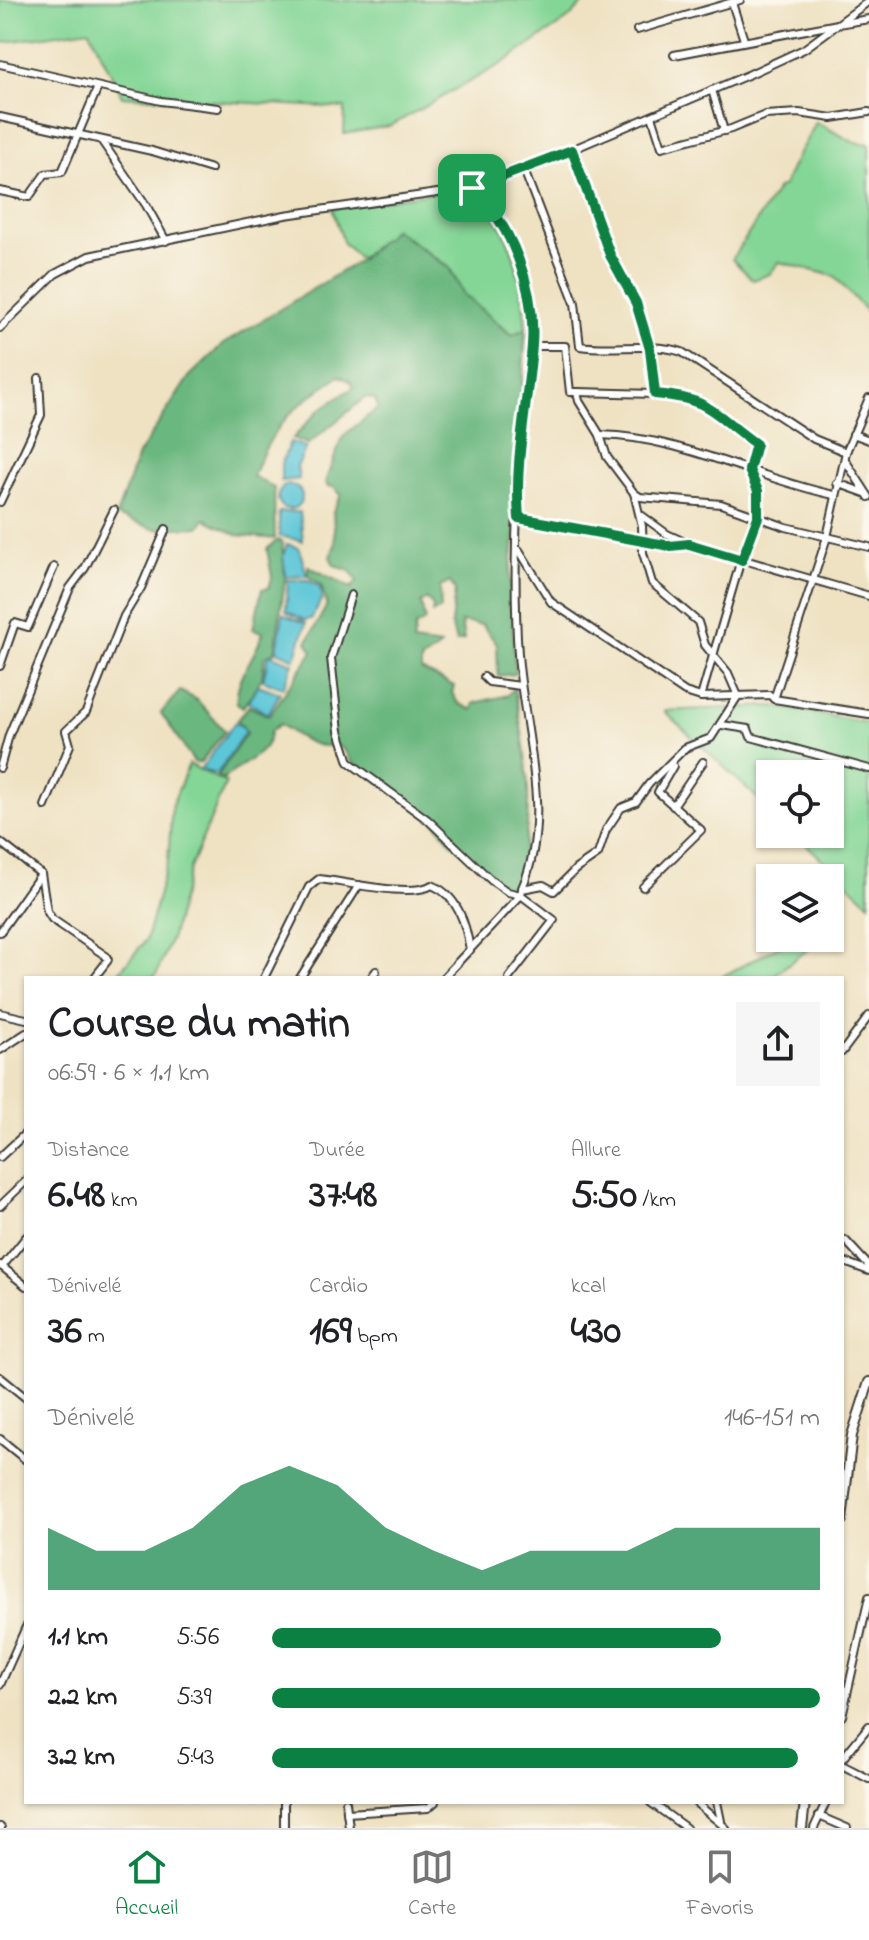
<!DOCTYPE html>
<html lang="fr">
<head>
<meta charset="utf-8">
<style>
	body { margin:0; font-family:"Indie Flower",sans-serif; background:#f6f6f6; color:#202124; height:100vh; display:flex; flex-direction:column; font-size:30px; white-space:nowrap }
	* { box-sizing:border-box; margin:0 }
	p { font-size:26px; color:#757577 }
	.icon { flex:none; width:44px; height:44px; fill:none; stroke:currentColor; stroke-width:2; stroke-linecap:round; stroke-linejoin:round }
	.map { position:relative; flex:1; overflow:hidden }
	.side { position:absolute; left:24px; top:976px; width:820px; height:828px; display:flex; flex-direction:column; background:#fff; border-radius:0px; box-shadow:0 2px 6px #0004 }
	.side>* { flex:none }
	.buttons { position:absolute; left:756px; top:760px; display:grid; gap:16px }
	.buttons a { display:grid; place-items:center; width:88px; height:88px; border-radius:0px; background:#fff; box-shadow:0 2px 6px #0004; font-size:40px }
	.pin { position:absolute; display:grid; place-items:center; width:68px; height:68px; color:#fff; margin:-34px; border-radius:16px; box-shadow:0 4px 12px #0006 }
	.round { display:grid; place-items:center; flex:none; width:84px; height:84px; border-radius:0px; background:#f6f6f6 }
	.summary { display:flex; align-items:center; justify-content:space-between; height:136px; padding:0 24px }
	h1 { font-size:44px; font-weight:700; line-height:60px }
	.metrics { display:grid; grid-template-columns:repeat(3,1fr); gap:12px; height:136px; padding:8px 24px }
	.metrics div { display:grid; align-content:center }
	.metrics b { font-size:40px; font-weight:700 }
	.metrics small { font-size:22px; font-weight:400 }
	.metrics p { font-size:22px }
	.chart { height:224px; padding:16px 24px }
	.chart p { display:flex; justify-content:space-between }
	.chart svg { width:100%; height:144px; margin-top:8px; fill:#0b8043; opacity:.7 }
	ul { padding:0 24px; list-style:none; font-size:26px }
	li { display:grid; grid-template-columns:128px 96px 1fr; align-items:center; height:60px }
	li i { height:20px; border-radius:10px; background:#0b8043 }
	.tabs { display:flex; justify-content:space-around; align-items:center; height:112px; border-top:2px solid #e0e0e0; background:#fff; font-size:22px; color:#757577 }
	.tabs a { display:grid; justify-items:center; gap:4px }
	.tabs .on { color:#0b8043 }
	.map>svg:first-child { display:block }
</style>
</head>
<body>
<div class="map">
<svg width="869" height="1828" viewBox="0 0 869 1828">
	<rect width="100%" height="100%" fill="#fbf7ec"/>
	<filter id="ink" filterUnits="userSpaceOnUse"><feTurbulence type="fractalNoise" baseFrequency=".0125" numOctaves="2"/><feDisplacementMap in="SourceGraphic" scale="16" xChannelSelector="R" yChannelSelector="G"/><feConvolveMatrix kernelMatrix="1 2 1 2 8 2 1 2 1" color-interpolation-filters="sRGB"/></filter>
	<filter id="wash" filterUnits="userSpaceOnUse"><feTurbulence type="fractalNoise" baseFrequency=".006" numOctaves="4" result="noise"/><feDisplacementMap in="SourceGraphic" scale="32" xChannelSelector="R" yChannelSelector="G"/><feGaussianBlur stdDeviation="1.8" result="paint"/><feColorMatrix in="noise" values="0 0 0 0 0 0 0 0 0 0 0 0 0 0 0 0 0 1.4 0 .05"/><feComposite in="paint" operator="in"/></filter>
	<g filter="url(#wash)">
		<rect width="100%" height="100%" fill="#efe2c3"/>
		<g fill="#84d696" stroke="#507959" stroke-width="2">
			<path d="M0 0H587L568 19 503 63 390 126 344 134 345 108 122 96 89 29 0 43Z"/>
			<path d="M816 122 853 142 869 144V322L866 311 834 276 779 262 770 274 753 280 732 259 778 188 784 186C791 162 805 145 816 122Z"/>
			<path d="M460 188C512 209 522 280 526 329L512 335 464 295 449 267 394 229 360 259 344 244 332 208Z"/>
			<path d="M773 706 869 723V903L795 834H830V774H770V810L664 711Z"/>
			<path d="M189 764 226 783 190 868 172 936 157 973 153 978H114L146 940 168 860 172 805Z"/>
			<path d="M794 938H823L770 978H719Z"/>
		</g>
		<g fill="#6bb77f" stroke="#446a4e" stroke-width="2">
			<path d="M394 229 449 268 464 295 511 335 526 329 514 499 516 524 510 576 515 674 498 676 497 644 482 625 461 622 464 640 456 642 451 624 455 590 450 582 440 587 441 609 432 614 433 607 427 599 421 603 425 621 416 626 413 642 441 646 421 661V670L454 686 452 693 458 703 472 710 474 703 508 695 514 687C528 763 537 812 515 889L506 891 449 840 434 821 351 761C337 735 334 751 314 744 301 740 290 731 280 724L270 732C270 754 237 765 223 780L217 777 247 732 237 720 249 706 269 716 313 651 307 642 327 605 321 585 308 576V566L351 588 357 581 350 571 334 565 330 557 335 545 333 511 341 495 334 487 327 486 326 479 343 436 378 408 375 399 366 397 308 444 293 438 319 410 354 387 350 381 339 376C294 406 273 424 253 476L274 488 275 539 237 535 205 519 199 527 154 529 116 516 138 455 189 377 222 345 360 260Z"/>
			<path d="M278 540 282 542 285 579 275 652 265 657 262 678 243 707 237 703C234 678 257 656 263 632L253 629 262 589 269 588 272 577 267 549Z"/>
			<path d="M180 691 197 700 225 731 200 763 194 762 161 713Z"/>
		</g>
		<g fill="#5cc6d7" stroke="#3c717a" stroke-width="2">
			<path d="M290 442 306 447 297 467 299 479 281 481V465Z"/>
			<circle cx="290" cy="497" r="12"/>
			<path d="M279 512H300L303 541 279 536Z"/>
			<path d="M287 544 299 548 307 576 286 577 283 556Z"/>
			<path d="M288 580H308L320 587 322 599 311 619 304 620 286 611Z"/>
			<path d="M283 614 306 623 295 659 277 651Z"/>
			<path d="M269 654 293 663 283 688 263 680Z"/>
			<path d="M258 685 280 693 268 714 248 702Z"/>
			<path d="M235 722 244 728V733L217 774 200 770Z"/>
		</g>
	</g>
	<g filter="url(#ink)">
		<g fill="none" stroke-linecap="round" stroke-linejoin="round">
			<g stroke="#3c3a35" stroke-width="10">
				<g id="minor">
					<path d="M732 3 744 40"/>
					<path d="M637 30 740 0"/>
					<path d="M674 55 838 24 869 1"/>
					<path d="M0 64 161 101 218 108"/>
					<path d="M712 90 724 131"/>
					<path d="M652 116 662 147 731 129 765 115 799 113 832 118 869 112"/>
					<path d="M0 117 152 151 211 169"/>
					<path d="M101 140 146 205 166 241"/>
					<path d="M572 150 610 255 636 303 650 349 655 394C712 399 712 413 756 444L749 470 758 491V517L744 549 701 697"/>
					<path d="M524 170 575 303 580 346C613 351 651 342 682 352L814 439 846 452"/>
					<path d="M472 188C506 219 521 259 528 305 534 349 524 392 521 437 516 509 513 582 518 654 523 729 554 815 522 888"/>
					<path d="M0 191 29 197 45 174 62 172 98 87"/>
					<path d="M0 328 55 274 89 256 285 215 472 188 524 170 750 74 804 49 838 24 869 19"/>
					<path d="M577 392 655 394"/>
					<path d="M853 434 869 440"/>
					<path d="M600 435C683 437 754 478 834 495"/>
					<path d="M845 460 869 497"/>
					<path d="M837 483 865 493"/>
					<path d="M634 493 640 497 721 504 786 527 869 547"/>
					<path d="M0 502 41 415 39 378"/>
					<path d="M641 515 667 534 689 544"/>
					<path d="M519 518 670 546 689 544 869 596"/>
					<path d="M519 550 551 602 685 692 701 697 770 695 774 699 869 714"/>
					<path d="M351 595 331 658 339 731 349 762 428 820 492 881 508 892 521 895 522 889 543 885 554 891 576 869 598 854 606 830 621 808 636 802 649 784 685 748 711 738 738 696 728 673 705 645 698 622 652 583 643 553 642 526 634 493 607 457 600 435 579 401 577 392H570L565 346H532"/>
					<path d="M0 666 15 623 28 627 54 567"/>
					<path d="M484 677 489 682 521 686"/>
					<path d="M774 699 827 537 846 452 869 398"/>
					<path d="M722 725 748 729 751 737 869 769"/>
					<path d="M0 768 9 735 70 588 85 568 114 510"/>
					<path d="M45 806 70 745 66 731 86 712 124 616 141 588 166 529"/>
					<path d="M673 806 703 762"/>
					<path d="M0 842 41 874 47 911 52 919 106 956 108 960 94 978"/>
					<path d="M643 887 701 830 658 792 673 766"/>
					<path d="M0 932 41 874"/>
					<path d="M264 978 309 887 319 879C346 882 412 898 432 885 458 896 466 924 470 950"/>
					<path d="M300 978 359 885"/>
					<path d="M371 978 376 971"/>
					<path d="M443 978 521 895 554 920 509 978"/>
					<path d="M0 1013 26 1019"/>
					<path d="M0 1050 26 1033"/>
					<path d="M842 1052 869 1016"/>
					<path d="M0 1157 26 1133"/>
					<path d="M0 1206 26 1181"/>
					<path d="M845 1240 869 1266"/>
					<path d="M842 1261 869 1271"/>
					<path d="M0 1265 26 1286"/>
					<path d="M2 1267 26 1237"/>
					<path d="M0 1377 26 1398"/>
					<path d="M0 1439 26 1460"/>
					<path d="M0 1685 26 1627"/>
					<path d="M842 1716 869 1597"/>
					<path d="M842 1759 869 1726"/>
					<path d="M842 1765 869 1779"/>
					<path d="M284 1802V1828"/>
					<path d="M346 1802 349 1828"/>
					<path d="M650 1802 686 1828"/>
					<path d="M695 1802 726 1828"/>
					<path d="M717 1802 721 1821"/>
					<path d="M347 1813 428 1808 435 1802"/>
					<path d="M819 1816 847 1828"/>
					<path d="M0 1827 1 1828"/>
					<path d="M814 1828 826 1802"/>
				</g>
			</g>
			<g stroke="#3c3a35" stroke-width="12">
				<g id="tertiary">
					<path d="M842 1520 852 1435 869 1382"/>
					<path d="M802 1828 805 1802"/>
				</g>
			</g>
			<use href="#minor" stroke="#fff" stroke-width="6"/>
			<use href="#tertiary" stroke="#fff" stroke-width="8"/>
		</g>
	</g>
	<g fill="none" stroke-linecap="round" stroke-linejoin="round" filter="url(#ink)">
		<g stroke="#fff" stroke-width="16">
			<path id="route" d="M572 150 610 255 636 303 650 349 655 394C713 399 712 413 756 444L749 470 758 491V517L742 560 689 544 670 546 519 518C514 460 528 403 532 345 536 290 512 224 472 188Z"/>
		</g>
		<use href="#route" stroke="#0b8043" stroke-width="10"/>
	</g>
</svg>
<div class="buttons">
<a><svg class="icon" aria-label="locate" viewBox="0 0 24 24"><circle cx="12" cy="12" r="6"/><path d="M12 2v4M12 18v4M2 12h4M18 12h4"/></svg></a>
<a><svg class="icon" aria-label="layers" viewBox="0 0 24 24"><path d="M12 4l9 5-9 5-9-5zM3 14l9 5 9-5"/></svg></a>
</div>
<div class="pin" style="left:472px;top:188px;background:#1e9e55"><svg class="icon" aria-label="arrive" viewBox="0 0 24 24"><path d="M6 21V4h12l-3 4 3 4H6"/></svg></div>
<section class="side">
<div class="summary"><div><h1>Course du matin</h1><p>06:59 · 6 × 1.1 km</p></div><a class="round"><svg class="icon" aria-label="share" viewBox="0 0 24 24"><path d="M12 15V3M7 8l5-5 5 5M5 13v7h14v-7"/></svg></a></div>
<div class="metrics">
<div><p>Distance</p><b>6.48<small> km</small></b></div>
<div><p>Durée</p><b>37:48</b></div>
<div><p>Allure</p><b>5:50<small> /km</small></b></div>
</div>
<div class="metrics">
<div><p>Dénivelé</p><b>36<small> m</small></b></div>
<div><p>Cardio</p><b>169<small> bpm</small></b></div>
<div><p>kcal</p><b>430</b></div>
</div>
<div class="chart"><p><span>Dénivelé</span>146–151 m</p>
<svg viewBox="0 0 160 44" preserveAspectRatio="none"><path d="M0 44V25L10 32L20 32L30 25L40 12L50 6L60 12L70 25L80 32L90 38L100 32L110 32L120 32L130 25L140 25L150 25L160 25V44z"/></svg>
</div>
<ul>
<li><b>1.1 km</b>5:56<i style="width:82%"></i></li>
<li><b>2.2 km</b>5:39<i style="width:100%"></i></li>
<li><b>3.2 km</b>5:43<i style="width:96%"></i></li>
</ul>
</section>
</div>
<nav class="tabs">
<a class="on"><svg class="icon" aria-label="home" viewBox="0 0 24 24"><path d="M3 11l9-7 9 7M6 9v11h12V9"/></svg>Accueil</a>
<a><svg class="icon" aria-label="map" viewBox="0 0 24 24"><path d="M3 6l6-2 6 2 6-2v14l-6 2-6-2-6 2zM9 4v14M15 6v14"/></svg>Carte</a>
<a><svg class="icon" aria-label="saved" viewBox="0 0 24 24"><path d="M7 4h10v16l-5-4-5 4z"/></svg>Favoris</a>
</nav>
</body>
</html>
